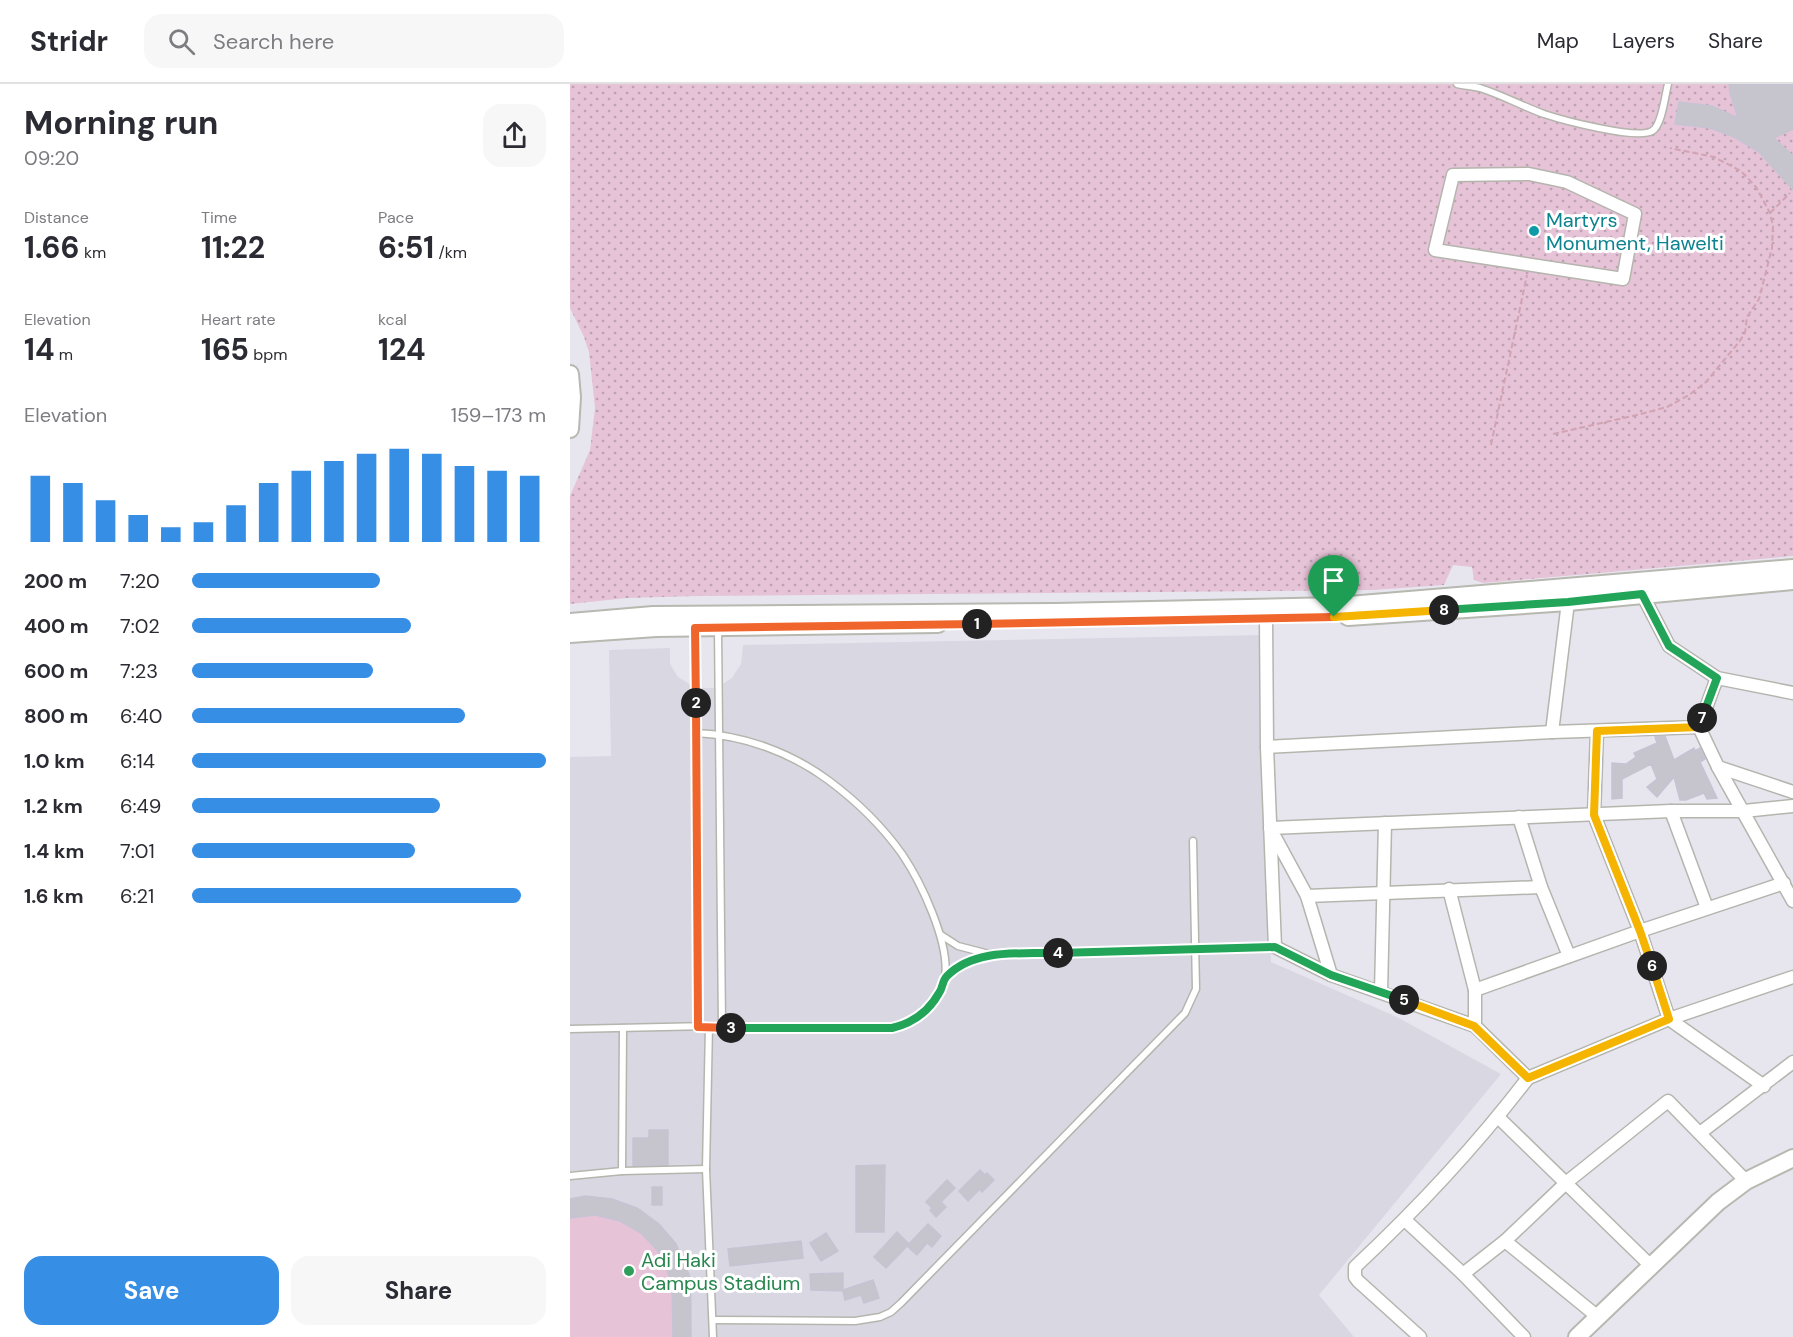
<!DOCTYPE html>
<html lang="en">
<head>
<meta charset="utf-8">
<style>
	body { margin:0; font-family:"DM Sans",sans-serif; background:#f7f7f7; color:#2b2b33; height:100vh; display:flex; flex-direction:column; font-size:22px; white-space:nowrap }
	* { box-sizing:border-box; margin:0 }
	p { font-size:20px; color:#7c7c81 }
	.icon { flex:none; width:33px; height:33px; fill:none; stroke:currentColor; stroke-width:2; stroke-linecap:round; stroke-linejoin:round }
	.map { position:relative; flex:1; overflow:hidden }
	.side { display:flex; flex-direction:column; background:#fff; width:570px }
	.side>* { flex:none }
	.pin { position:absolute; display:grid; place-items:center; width:51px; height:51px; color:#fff; margin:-62px -26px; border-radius:50% 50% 50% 0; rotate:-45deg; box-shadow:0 0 6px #0007 }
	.pin .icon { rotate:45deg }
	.km { position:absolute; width:30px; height:30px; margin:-15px; border-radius:50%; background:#222; color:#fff; font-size:16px; line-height:30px; text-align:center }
	.round { display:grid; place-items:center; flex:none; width:63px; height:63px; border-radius:18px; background:#f7f7f7 }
	.overview { display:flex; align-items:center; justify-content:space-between; height:102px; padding:0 24px }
	h1 { font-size:33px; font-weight:700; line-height:45px }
	.metrics { display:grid; grid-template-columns:repeat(3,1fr); gap:9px; height:102px; padding:6px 24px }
	.metrics div { display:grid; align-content:center }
	.metrics b { font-size:30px; font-weight:700 }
	.metrics small { font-size:16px; font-weight:400 }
	.metrics p { font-size:16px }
	.chart { height:168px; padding:12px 24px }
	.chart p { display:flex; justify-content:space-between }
	.chart svg { width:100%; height:108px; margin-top:6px; stroke:#368ee5; stroke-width:6 }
	.cta { display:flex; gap:12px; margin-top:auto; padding:12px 24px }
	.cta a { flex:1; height:69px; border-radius:18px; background:#368ee5; color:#fff; font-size:24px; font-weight:700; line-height:69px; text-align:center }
	.cta a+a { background:#f7f7f7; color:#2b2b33 }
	ul { padding:0 24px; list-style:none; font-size:20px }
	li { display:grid; grid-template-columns:96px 72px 1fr; align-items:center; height:45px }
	li i { height:15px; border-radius:8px; background:#368ee5 }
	header { display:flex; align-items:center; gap:36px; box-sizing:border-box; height:84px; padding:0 30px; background:#fff; border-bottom:2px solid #e1e1e2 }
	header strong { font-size:28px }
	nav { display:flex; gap:33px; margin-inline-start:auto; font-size:21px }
	.search { width:420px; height:54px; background:#f7f7f7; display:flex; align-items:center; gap:15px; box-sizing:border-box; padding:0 21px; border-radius:18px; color:#7c7c81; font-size:22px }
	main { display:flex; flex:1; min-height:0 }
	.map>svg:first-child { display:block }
</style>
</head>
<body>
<header>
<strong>Stridr</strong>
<div class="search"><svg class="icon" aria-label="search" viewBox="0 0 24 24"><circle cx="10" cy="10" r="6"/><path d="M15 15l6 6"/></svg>Search here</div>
<nav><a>Map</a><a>Layers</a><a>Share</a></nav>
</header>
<main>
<section class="side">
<div class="overview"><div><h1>Morning run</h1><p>09:20</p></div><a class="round"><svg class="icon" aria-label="share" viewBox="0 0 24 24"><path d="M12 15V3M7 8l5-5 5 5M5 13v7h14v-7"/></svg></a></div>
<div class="metrics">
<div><p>Distance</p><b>1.66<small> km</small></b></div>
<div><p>Time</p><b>11:22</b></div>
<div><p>Pace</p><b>6:51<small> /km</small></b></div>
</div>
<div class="metrics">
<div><p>Elevation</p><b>14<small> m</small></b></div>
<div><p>Heart rate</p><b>165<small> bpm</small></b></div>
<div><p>kcal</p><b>124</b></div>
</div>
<div class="chart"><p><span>Elevation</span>159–173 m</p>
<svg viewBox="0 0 160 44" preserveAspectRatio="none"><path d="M5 44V17M15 44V20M25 44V27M35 44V33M45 44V38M55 44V36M65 44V29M75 44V20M85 44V15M95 44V11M105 44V8M115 44V6M125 44V8M135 44V13M145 44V15M155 44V17"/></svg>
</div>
<ul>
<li><b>200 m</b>7:20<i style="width:53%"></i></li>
<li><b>400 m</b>7:02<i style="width:62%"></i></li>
<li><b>600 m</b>7:23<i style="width:51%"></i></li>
<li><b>800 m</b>6:40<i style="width:77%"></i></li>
<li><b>1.0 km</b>6:14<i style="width:100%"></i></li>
<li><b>1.2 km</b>6:49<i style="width:70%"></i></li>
<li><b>1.4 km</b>7:01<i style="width:63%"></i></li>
<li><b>1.6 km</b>6:21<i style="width:93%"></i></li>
</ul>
<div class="cta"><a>Save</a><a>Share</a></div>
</section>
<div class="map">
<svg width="1223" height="1253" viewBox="0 0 1223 1253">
	<defs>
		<pattern id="park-dots" width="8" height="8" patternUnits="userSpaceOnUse" patternTransform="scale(1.5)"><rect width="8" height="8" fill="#e6c3d7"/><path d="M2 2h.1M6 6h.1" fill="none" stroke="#bea2b2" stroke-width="1.8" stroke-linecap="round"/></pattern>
	</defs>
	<rect width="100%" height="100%" fill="#e7e6ef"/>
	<path fill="#d9d7e2" d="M692 551 701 878 827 933 931 990 749 1211 784 1253H0V673L41 672 39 566 100 564V580L108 593 126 604H146L162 594 171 580 173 561Z"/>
	<path fill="#e6c3d7" d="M15 1112C64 1113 108 1143 119 1193 124 1212 121 1234 121 1253H0V1115Z"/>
	<path fill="url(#park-dots)" d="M0 0H1223V472L913 499 904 496 902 483 883 481 874 501 803 506 127 512 57 514 0 520V412L20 366 25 324 19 268 14 253 0 224Z"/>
	<g fill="#c6c4cc" stroke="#c6c4d4" stroke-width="1.5">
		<path d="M1159 0H1223V45L1204 54 1223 72V106L1189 68 1164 53 1140 44 1105 40 1109 18 1142 22 1168 34 1160 9Z"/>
		<path d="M1095 652 1104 676 1124 664 1125 667 1130 664 1135 675 1130 678 1147 714 1137 715 1134 709 1116 716H1110L1104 693 1087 713 1077 703 1087 695 1081 680 1052 695V714L1042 715V679L1056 680 1066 673 1064 669 1087 659 1085 653Z"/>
		<path d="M79 1046H98V1081L63 1082V1054H79Z"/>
		<path d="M315 1081 314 1148H286V1082Z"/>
		<path d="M410 1086 415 1091 417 1089 424 1096 412 1108 410 1105 398 1117 389 1107Z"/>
		<path d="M377 1096 385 1104 371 1118 376 1123 366 1133 360 1126 362 1124 356 1118Z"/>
		<rect x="82" y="1103" width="10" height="18"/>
		<path d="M15 1112 42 1115 67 1124 89 1140 106 1160 120 1193 121 1253H103L102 1201 94 1177 88 1167 71 1149 50 1137 26 1131 0 1134V1115Z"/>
		<path d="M358 1140 371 1152 362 1163 357 1159 347 1171 337 1162Z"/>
		<path d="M327 1148 339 1160 316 1184 304 1173Z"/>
		<path d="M256 1149 268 1167 251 1177 240 1159Z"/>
		<path d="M231 1157 233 1174 160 1182 158 1165Z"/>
		<path d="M273 1189V1206L303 1196 309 1214 294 1219 291 1211 275 1216 273 1207 241 1206 240 1190Z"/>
	</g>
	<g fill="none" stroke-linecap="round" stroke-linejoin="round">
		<g stroke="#b5b5ae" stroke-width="9">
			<g id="lane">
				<path d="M887 0C894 2 902 2 910 4 932 11 952 22 974 30 992 36 1067 56 1082 47 1092 42 1095 11 1098 0"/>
				<path d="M125 544 128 943"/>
				<path d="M148 545 152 944"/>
				<path d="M371 851 388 862 419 870"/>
				<path d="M375 894 402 876 422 871 705 863"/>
				<path d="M139 942 136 1085 143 1253"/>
				<path d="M0 945 139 942 322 944C339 940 349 934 360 921 367 912 373 904 375 893 380 859 351 798 332 770 312 742 285 716 258 696 220 668 173 651 126 649"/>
				<path d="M52 1087 53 944"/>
				<path d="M0 1092 52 1087 136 1085"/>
				<path d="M143 1236 285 1237 310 1233 321 1228 331 1219 615 929 626 905 623 757"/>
			</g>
		</g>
		<g stroke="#b5b5ae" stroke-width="15">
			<g id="street">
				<path d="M959 90 997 98 1065 130 1053 195 865 166 883 91Z"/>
				<path d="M1072 510 1099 562 1147 594 1223 609"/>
				<path d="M696 535 697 663 705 863 761 891 905 942 958 994C906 1062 848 1124 785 1183V1193L788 1197 850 1253"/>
				<path d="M1147 594 1129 643 1148 683 1223 817"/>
				<path d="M1027 647 1024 731 1070 847 1099 935 1194 1002"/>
				<path d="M982 648 998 518"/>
				<path d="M697 663 982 648 1129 643"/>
				<path d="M1148 683 1223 708"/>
				<path d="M1101 727 1137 824"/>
				<path d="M949 733 971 803 999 872"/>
				<path d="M879 805 905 906V942"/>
				<path d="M737 812 971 803"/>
				<path d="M761 891 737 812 700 744 1101 727H1174L1223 722"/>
				<path d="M905 906 1070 847 1214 799"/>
				<path d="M811 908 815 739"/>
				<path d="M958 994 1099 935 1223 893"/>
				<path d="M928 1033 1081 1182"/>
				<path d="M1130 1049 1223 978"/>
				<path d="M835 1136 893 1190 954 1253"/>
				<path d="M935 1157 1028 1233"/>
				<path d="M893 1190 935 1157 997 1098 1098 1017 1176 1097"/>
			</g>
		</g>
		<g stroke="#b7b8b0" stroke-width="20">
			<g id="secondary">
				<path d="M0 290 2 313 0 345"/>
				<path d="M778 533 998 518 1223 497"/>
				<path d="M0 538 83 531 485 528 767 522 1223 484"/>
				<path d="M0 550 86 544 368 540"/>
				<path d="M1007 1253 1148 1118 1176 1097 1223 1074"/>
			</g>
		</g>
		<g stroke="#d2a3b2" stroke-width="2" stroke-dasharray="6 3" stroke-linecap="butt">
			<path d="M1200 129 1220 109"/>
			<path d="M983 350 1071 330 1097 323 1119 311 1136 298 1169 258 1175 249 1177 233 1189 215 1202 164 1203 142 1200 129 1186 103 1171 87 1144 73 1100 64"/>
			<path d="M921 361 957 191"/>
		</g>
		<use href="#lane" stroke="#fff" stroke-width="6"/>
		<use href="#street" stroke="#fff" stroke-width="12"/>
		<use href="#secondary" stroke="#fff" stroke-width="16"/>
	</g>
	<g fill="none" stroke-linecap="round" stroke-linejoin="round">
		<g stroke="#fff" stroke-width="12">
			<path id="split-1" d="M407 540 764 533"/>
		</g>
		<g stroke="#fff" stroke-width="12">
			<path id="split-2" d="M126 619 125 544 407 540"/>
		</g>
		<g stroke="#fff" stroke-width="12">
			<path id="split-3" d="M126 619 128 943 161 944"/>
		</g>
		<g stroke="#fff" stroke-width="12">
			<path id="split-4" d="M161 944H322C343 939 359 927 369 909 373 904 372 897 377 892 405 864 451 870 488 869"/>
		</g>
		<g stroke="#fff" stroke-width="12">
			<path id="split-5" d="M488 869 705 863 761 891 834 916"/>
		</g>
		<g stroke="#fff" stroke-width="12">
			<path id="split-6" d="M834 916 904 942 958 994 1099 935 1082 882"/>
		</g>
		<g stroke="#fff" stroke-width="12">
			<path id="split-7" d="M1082 882 1070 847 1024 731 1027 647 1129 643 1132 634"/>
		</g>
		<g stroke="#fff" stroke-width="12">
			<path id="split-8" d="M874 526 998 518 1072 510 1099 562 1147 594 1132 634"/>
		</g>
		<g stroke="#fff" stroke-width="12">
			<path id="split-9" d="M764 533 874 526"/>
		</g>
		<use href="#split-1" stroke="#f0652b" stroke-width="8"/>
		<use href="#split-2" stroke="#f0652b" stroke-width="8"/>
		<use href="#split-3" stroke="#f0652b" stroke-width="8"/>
		<use href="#split-4" stroke="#22a559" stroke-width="8"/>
		<use href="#split-5" stroke="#22a559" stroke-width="8"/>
		<use href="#split-6" stroke="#f5b400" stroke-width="8"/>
		<use href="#split-7" stroke="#f5b400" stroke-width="8"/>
		<use href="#split-8" stroke="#22a559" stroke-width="8"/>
		<use href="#split-9" stroke="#f5b400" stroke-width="8"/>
	</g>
	<circle fill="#0f9aa8" stroke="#fff" stroke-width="2" cx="964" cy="147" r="6"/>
	<circle fill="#2e9e5b" stroke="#fff" stroke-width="2" cx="59" cy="1187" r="6"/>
	<g text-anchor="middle" stroke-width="6" stroke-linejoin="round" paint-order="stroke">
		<g font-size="20" fill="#0d838f" stroke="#fff" text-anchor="start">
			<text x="976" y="143">Martyrs<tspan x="976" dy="23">Monument, Hawelti</tspan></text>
		</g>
		<g font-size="20" fill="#27864d" stroke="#fff" text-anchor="start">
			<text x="71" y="1183">Adi Haki<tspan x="71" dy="23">Campus Stadium</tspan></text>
		</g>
	</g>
</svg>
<div class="pin" style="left:764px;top:533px;background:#1e9e55"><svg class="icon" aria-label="arrive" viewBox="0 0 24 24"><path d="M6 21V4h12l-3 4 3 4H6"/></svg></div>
<b class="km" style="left:407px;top:540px">1</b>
<b class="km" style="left:126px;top:619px">2</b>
<b class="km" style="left:161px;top:944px">3</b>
<b class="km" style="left:488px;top:869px">4</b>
<b class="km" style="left:834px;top:916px">5</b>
<b class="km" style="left:1082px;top:882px">6</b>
<b class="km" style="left:1132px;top:634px">7</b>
<b class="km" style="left:874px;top:526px">8</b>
</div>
</main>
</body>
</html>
